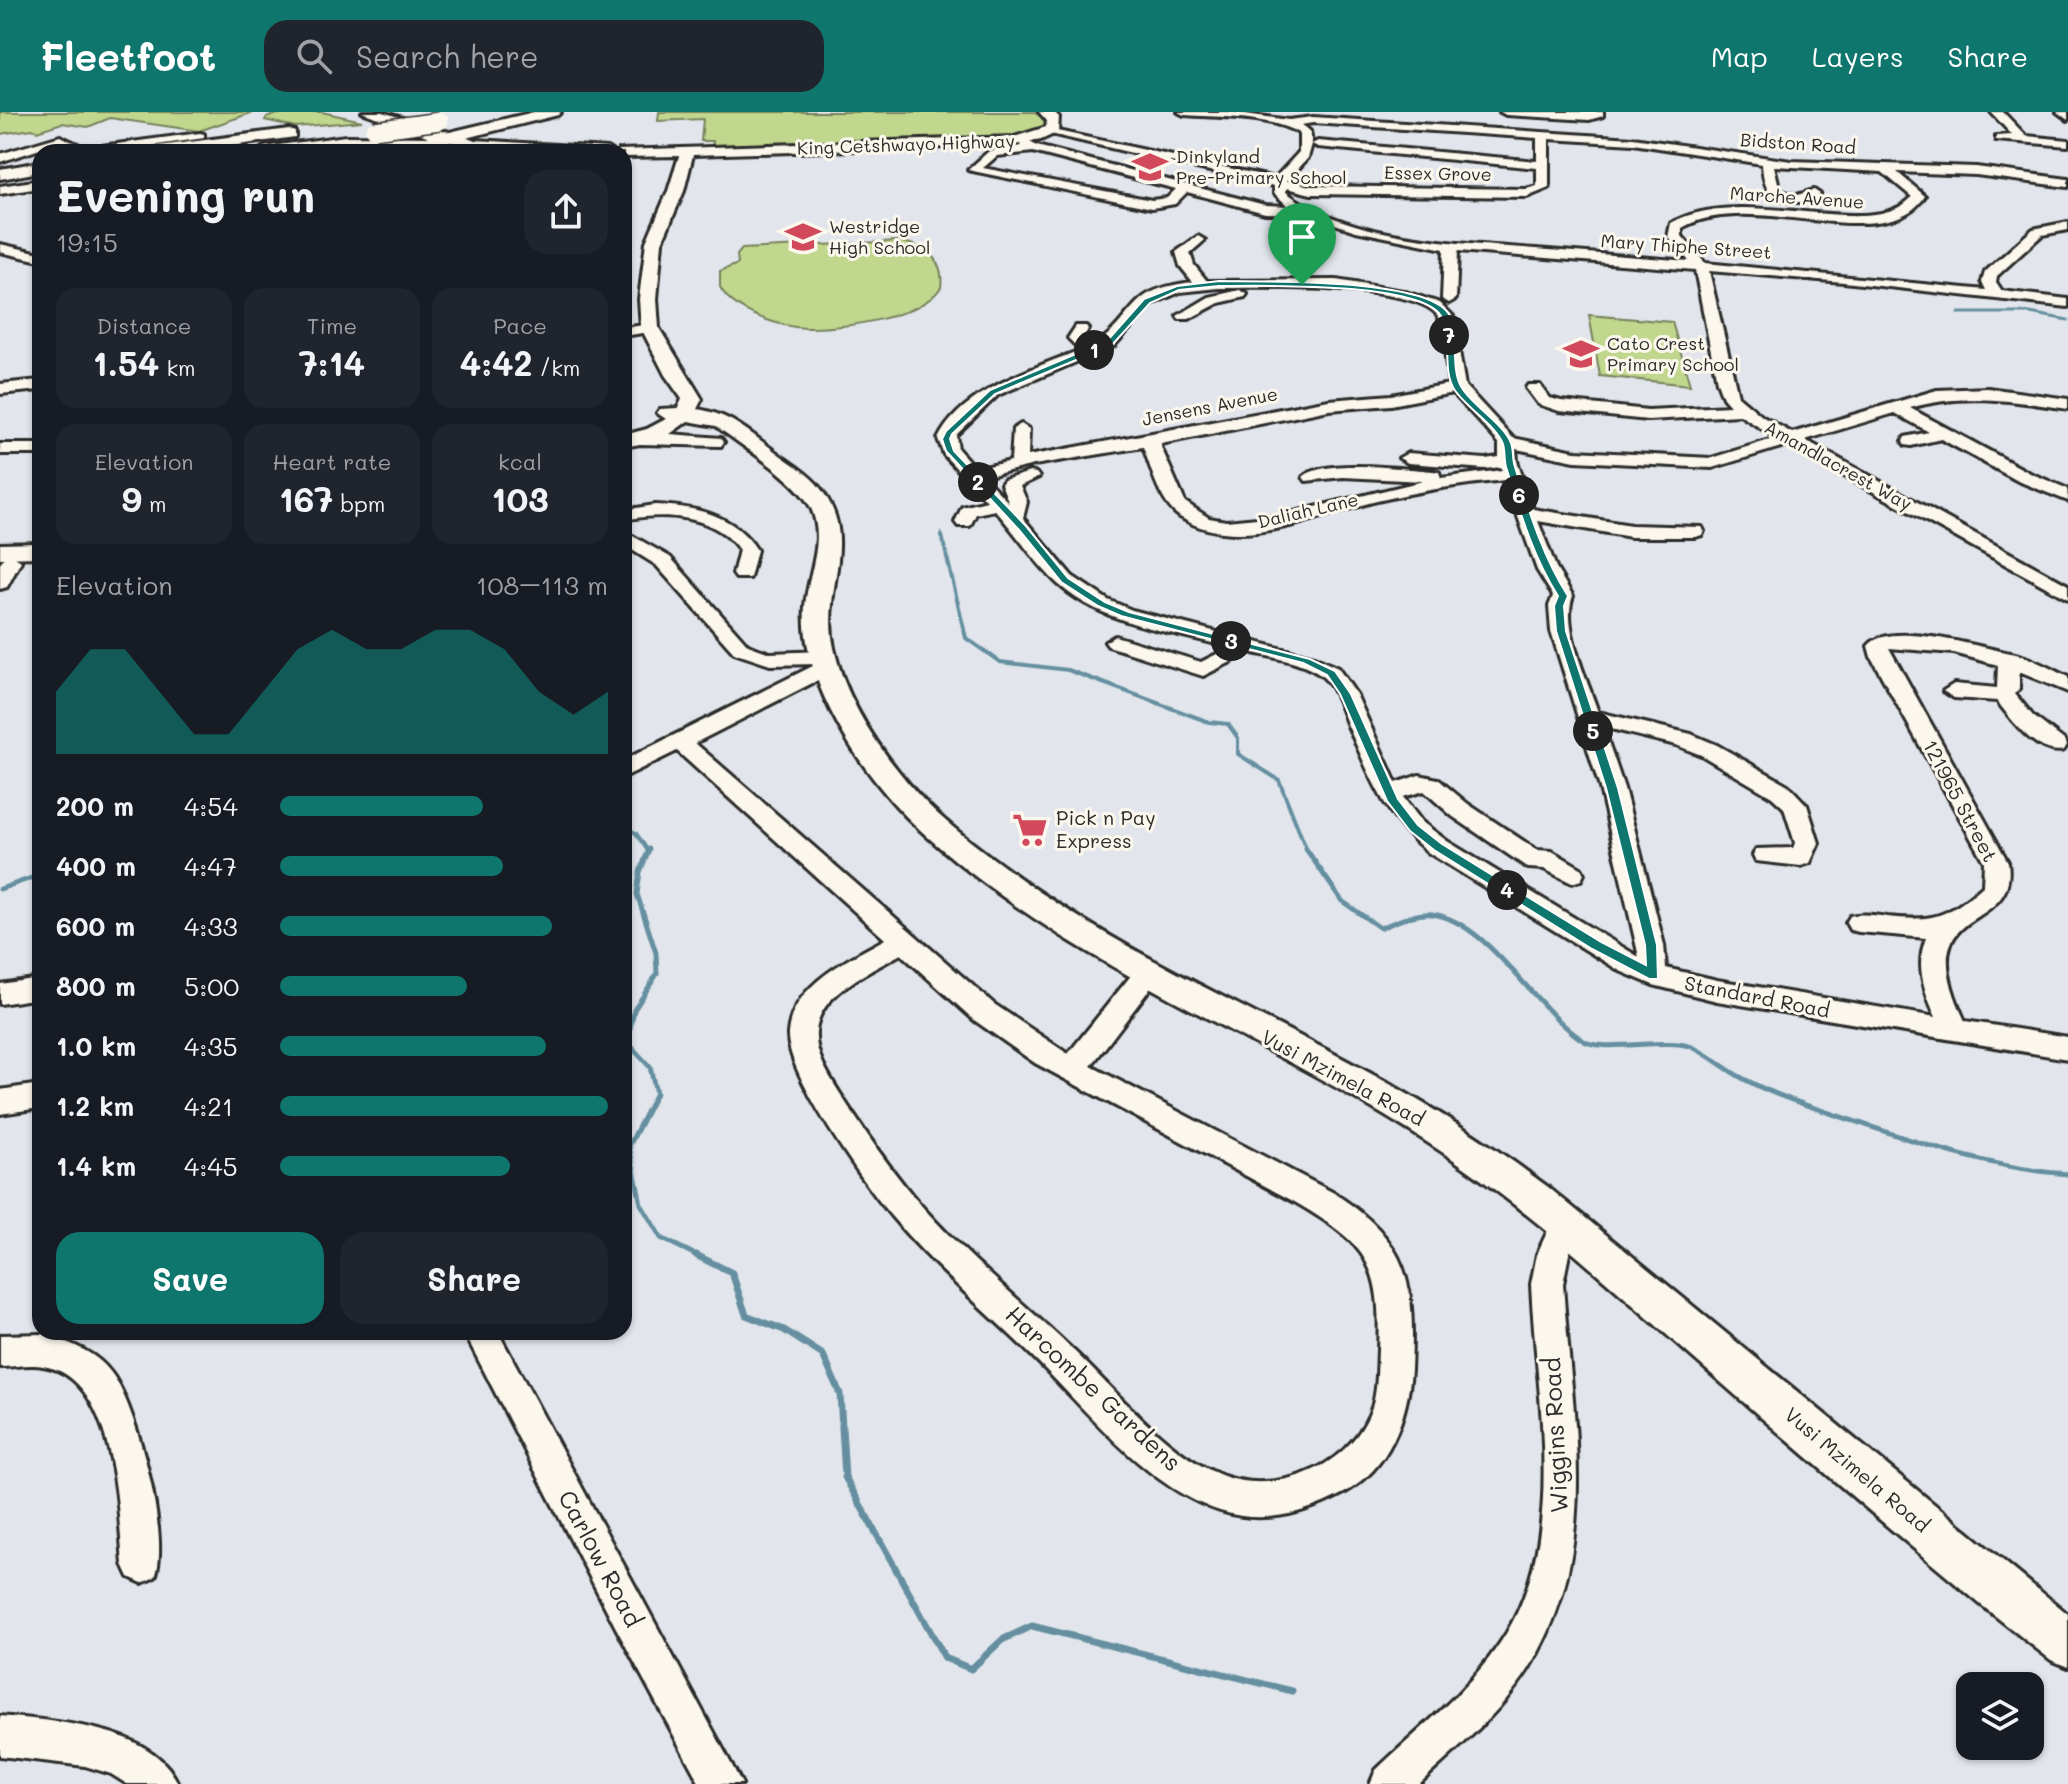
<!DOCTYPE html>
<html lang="en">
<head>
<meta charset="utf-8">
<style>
	body { margin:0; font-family:Mali,sans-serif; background:#20242c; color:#f1f3f6; height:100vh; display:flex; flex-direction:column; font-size:30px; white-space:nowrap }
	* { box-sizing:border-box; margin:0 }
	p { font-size:26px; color:#9ea1a6 }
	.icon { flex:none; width:44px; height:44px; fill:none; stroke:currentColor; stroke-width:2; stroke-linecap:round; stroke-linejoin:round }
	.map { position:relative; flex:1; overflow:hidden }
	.details { position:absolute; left:32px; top:32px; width:600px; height:1196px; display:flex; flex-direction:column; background:#171b24; border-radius:24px; box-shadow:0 2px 6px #0004 }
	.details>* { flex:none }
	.fabs { position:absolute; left:1956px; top:1560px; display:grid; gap:16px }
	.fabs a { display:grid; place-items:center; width:88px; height:88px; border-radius:16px; background:#171b24; box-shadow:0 2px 6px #0004; font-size:40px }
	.pin { position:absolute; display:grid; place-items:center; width:68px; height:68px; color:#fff; margin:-82px -34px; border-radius:50% 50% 50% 0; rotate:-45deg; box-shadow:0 0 8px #0007 }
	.pin .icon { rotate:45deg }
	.km { position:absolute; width:40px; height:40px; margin:-20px; border-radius:50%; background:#222; color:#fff; font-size:22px; line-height:40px; text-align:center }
	.round { display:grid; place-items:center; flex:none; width:84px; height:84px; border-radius:24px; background:#20242c }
	.overview { display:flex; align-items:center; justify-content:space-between; height:136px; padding:0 24px }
	h1 { font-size:44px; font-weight:700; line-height:60px }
	.figures { display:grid; grid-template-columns:repeat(3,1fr); gap:12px; height:136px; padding:8px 24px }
	.figures div { display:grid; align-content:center; border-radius:20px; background:#20242c; text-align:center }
	.figures b { font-size:34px; font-weight:700 }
	.figures small { font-size:22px; font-weight:400 }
	.figures p { font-size:22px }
	.chart { height:224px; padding:16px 24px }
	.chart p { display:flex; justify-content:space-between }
	.chart svg { width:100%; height:144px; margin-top:8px; fill:#0f766e; opacity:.7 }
	.action { display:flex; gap:16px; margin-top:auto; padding:16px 24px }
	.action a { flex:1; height:92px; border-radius:24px; background:#0f766e; color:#fff; font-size:32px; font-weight:700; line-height:92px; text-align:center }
	.action a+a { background:#20242c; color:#f1f3f6 }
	ul { padding:0 24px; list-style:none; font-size:26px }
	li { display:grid; grid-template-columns:128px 96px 1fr; align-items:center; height:60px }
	li i { height:20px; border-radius:10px; background:#0f766e }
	header { display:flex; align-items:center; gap:48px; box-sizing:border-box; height:112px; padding:0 40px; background:#0f766e; color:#fff }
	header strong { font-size:38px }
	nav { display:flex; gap:44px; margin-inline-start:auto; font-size:28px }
	.search { width:560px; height:72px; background:#20242c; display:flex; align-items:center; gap:20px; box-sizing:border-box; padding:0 28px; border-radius:24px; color:#9ea1a6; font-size:30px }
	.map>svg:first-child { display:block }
</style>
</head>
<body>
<header>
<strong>Fleetfoot</strong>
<div class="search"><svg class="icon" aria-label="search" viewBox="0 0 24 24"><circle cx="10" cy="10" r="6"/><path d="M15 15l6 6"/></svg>Search here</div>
<nav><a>Map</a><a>Layers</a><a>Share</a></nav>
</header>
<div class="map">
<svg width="2068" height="1672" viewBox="0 0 2068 1672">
	<rect width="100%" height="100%" fill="#e2e6ec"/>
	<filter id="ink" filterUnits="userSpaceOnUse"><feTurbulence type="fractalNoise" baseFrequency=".0125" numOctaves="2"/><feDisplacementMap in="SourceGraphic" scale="16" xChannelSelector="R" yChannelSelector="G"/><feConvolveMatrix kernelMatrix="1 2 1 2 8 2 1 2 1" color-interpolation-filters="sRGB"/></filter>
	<g filter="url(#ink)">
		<g fill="#c0d78d" stroke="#76815c" stroke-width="2">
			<path d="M0 0H254L199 19 110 6 88 15 62 11 37 19 32 17 0 22Z"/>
			<path d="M286 0H322L362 9 295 15 265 8 267 5Z"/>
			<path d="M659 0H1034L1044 7 1046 14 1042 18 1015 26 712 36 713 29H701L703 7 658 9Z"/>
			<path d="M899 129C924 134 945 146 941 175 922 207 829 220 795 215 770 211 732 198 720 175V159L738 152 737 143 742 137Z"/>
			<path d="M1589 203 1672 210 1690 273 1600 264Z"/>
		</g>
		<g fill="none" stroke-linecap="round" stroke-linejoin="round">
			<g stroke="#658fa0" stroke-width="3">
				<path d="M1958 201H2030L2068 208"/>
				<path d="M941 421 942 426"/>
			</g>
			<g stroke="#658fa0" stroke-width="4">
				<path d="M942 424 966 526 1000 550 1068 558 1209 610 1228 612 1238 626V642L1279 668 1307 739"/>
				<path d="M624 715 636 721 648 739"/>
			</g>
			<g stroke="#658fa0" stroke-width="5">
				<path d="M649 737 640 760 637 782 656 841 657 862 634 898 627 930 650 955 656 981 629 1034 641 1092 661 1126 700 1145"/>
				<path d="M1306 737 1342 789 1380 816C1396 810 1415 800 1432 802 1488 809 1536 899 1584 929 1604 941 1667 925 1692 935 1710 943 1726 958 1744 967 1779 986 1819 997 1857 1010 1927 1034 1994 1057 2068 1062"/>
				<path d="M0 777 40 763"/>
			</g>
			<path stroke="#658fa0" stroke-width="7" d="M696 1143 732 1161 746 1203 784 1218 823 1243 840 1282 845 1365 945 1546 971 1557 1002 1528 1032 1514 1292 1579"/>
			<g stroke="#2b2b2b" stroke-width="6">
				<g id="minor">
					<path d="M1178 0H1231L1289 8 1313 5 1633 26 1791 49 1976 55 2068 67V75L1976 63 1897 60 1925 84C1886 146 1750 76 1682 116V124L1705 151 1986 178 1982 170 1985 160 2033 117 2068 110V118L2042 123 1997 164 1996 170 2002 179 2068 187V195L1844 170 1709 159 1738 284 1763 305 1792 321 1937 278 1988 276 2068 287V297C2014 289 1964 280 1910 296L2030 361 2068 377V389L2018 369 1941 327 1911 334 1905 333 1903 329 1905 325 1929 320 1895 301 1805 328 2068 473V487L1788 333 1712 356 1575 349 1516 337 1517 349 1533 397 1631 413 1702 415 1704 419 1702 423 1695 425H1631L1538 409 1557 458 1573 484C1561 514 1588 569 1598 600L1691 622 1717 633 1788 673 1807 693 1819 731 1810 751 1801 754 1756 749 1753 743 1756 737 1793 736 1795 731 1784 696 1772 685 1701 643 1676 633 1603 615 1624 676 1664 833 1666 856 1717 868 1936 905C1924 879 1915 853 1926 826L1859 820 1850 818 1846 811 1850 804C1862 801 1874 803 1887 805 1934 810 1947 805 1983 774L1984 750 1871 545 1868 534C1888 507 1982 536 2011 541 2029 544 2051 557 2068 565V580L2019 560V577L2015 582 2033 604 2064 628 2067 633 2064 638C2038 645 2011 607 1997 589L1954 586 1943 579 1954 572 1997 576 1998 553 1954 541 1889 536 2008 750C2019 827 1906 783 1965 909L2068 925V947L1717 889 1653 873 1620 859 1429 741C1384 705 1371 665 1348 614 1342 599 1336 576 1323 565 1302 548 1266 545 1241 538L1233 549 1203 564 1108 534 1105 530 1115 524 1201 550 1219 541 1224 534C1169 519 1102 512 1058 472 1035 451 1016 421 995 398L976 402 970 414H958L955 410 962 395 987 389 944 343 938 327C962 278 1033 257 1080 238L1068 226 1076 214H1086L1088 217 1084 225 1093 232C1113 224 1123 204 1139 189 1152 176 1176 172 1193 170L1180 154 1176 140 1198 124 1205 128 1190 141 1194 153 1207 169 1336 168 1403 179 1440 191 1453 204 1465 274 1513 326 1575 339 1711 346 1776 326 1740 303 1648 308 1559 299 1538 292 1526 276 1528 273H1540L1550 286 1561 289 1648 298 1730 294 1723 286 1717 270 1695 158 1458 139 1456 187 1449 191 1442 187 1444 137 1356 119 1304 102 1265 101 1187 80 1175 92 1152 96 968 58 989 39 1022 34 1015 28 1021 25 1037 34 1265 93 1288 94 1274 81V74L1042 20 1048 17 1275 66 1299 40V21C1265 3 1222 6 1184 3ZM1313 11 1537 26V49L1318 29 1312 32 1310 19 1301 13ZM1549 27 1633 32 1762 52C1764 88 1779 93 1813 89L1820 82 1814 78 1797 83 1780 79 1774 54 1882 60 1912 85C1872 131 1743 70 1671 111L1668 125 1689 149C1638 145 1587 141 1536 137 1460 131 1348 128 1286 80L1287 76 1311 82 1527 85 1549 76ZM1312 32 1318 35 1537 56V74L1526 77 1311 74 1287 69 1308 46ZM1033 40 1176 77 1167 86 1152 88 983 56 997 44ZM1219 176C1258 176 1417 171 1438 204 1445 216 1446 256 1449 272L1391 283 1329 288 1028 344 1029 317 1021 312 1013 317 1011 349 976 357 958 337 956 323 998 283 1114 234 1152 192 1180 180ZM1453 281 1499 331V345L1485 347 1408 341 1399 346 1408 351 1485 357 1501 355 1502 358 1441 366 1439 360 1433 359C1405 357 1323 346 1303 365L1306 369 1343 365 1423 369 1278 404 1226 409 1209 406 1185 390 1161 335V332L1329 298 1391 293ZM1143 335C1152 358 1159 390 1180 405 1238 443 1318 403 1377 389 1419 379 1462 372 1505 368L1537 458 1553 484 1549 494 1551 519 1600 676 1639 845 1447 729 1422 710 1403 685 1424 679 1452 704 1528 756 1544 757 1572 771 1581 768 1584 762 1581 756 1552 739 1537 738 1468 692 1438 667 1419 663 1396 671 1356 582 1338 556 1314 545 1132 498 1108 488 1072 464 1023 406 1027 390 1020 374 1039 365 1036 361 1030 360 1004 368 1001 372 1009 391 984 365 1034 353Z"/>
					<path d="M1500 0H1603V4L1589 8 1506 3Z"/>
					<path d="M1991 0H2003L2026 24 2068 28V34L1996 28V24L2012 23Z"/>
					<path d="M2057 0H2068V8Z"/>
					<path d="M200 21 204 22V26L111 40H75L59 31 0 50V42L60 24 86 36Z"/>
					<path d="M40 68V76L0 82V74Z"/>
					<path d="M0 132 40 141V149L0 140Z"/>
					<path d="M1240 178 1247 182 1245 185 1219 191 1189 207H1179L1177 204 1209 185Z"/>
					<path d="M650 212 655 213V219L624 224V216Z"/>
					<path d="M40 268V278L0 282V272Z"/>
					<rect x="0" y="332" width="40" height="10"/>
					<path d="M655 393C696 395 734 402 757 438L750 466H736L733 462 739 438C716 402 662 400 624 408V398Z"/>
					<path d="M624 419 670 445 748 533 770 541 824 539 834 545 831 550 837 555 834 560 695 631 994 892 1068 942 1137 856 1146 853 1155 856 1159 863 1155 870 1091 954 1334 1081C1410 1131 1415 1170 1411 1257 1408 1305 1389 1357 1344 1381 1305 1402 1263 1413 1220 1399 1142 1373 1086 1296 1029 1241 983 1196 933 1154 892 1105 865 1072 786 962 788 922 791 873 848 848 885 827L677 639 624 665V648L817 552 770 553 734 541 656 453 624 433ZM901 842 974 908 1035 951 1293 1089C1368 1133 1382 1151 1378 1238 1377 1259 1378 1284 1369 1303 1345 1357 1275 1384 1221 1363 1167 1342 1116 1279 1074 1239 1021 1188 961 1141 913 1084 889 1055 867 1023 846 991 834 971 814 945 816 920 818 881 872 859 901 842Z"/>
					<path d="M11 443 21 449 7 475 0 477V452L4 445Z"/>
					<path d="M40 866V886L0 892V872Z"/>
					<path d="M40 972V996L0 1002V978Z"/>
					<path d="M1567 1097 1578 1101 1582 1111 1569 1142 1563 1172C1571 1303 1604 1438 1528 1558 1500 1601 1457 1637 1419 1672H1370L1376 1658C1418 1618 1467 1580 1500 1531 1570 1427 1536 1288 1531 1172L1537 1142 1556 1101Z"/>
					<path d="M464 1220H498L742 1672H700L615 1514Z"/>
					<path d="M43 1222C69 1231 95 1238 112 1262 137 1296 171 1427 155 1465L142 1471 129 1465 123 1452C118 1396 116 1265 43 1254 30 1251 14 1255 0 1255V1223Z"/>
					<path d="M0 1604C54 1609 154 1614 178 1672H127L111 1662 85 1654 0 1644Z"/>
				</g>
			</g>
			<g stroke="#2b2b2b" stroke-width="6">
				<g id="major">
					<path d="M362 0H382L476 28 607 36 614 40 476 36 432 26Z"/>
					<path d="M1039 0H1054L1059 5 1058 20 1041 28 1014 33 693 43 684 79 662 130 657 187 659 216 702 287 697 297C728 301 748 319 772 337 786 348 804 358 816 371 864 426 820 473 834 536 846 590 880 639 916 680 942 709 975 733 1006 756 1114 836 1236 889 1355 953 1423 989 1487 1029 1548 1075L2068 1502V1555L2051 1548 1980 1492C1880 1409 1782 1324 1684 1238 1610 1173 1536 1105 1454 1048 1279 927 1075 862 917 715 864 666 799 569 805 494 808 461 826 429 811 396 796 366 743 335 716 314L688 309 670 322 721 326 724 330 721 334 640 332 624 335V323L647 317 666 307 657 301 660 297 678 296 682 287 665 263 641 216 639 187 646 130 668 79 679 44 624 45V40H617L619 38 1014 25 1046 15 1047 9Z"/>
					<path d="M40 431V445L0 446V432Z"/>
				</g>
			</g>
			<g stroke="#2b2b2b" stroke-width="6">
				<g id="highway">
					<path d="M534 0H561L558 3 429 35 346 34 300 40H256L264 35 346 24 429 25Z"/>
					<path d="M289 17 295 19V25L188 40H143L151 35Z"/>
					<path d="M40 50V60L0 67V57Z"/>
				</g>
			</g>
			<use href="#minor" fill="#fbf7ec" fill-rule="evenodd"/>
			<use href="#major" fill="#fbf7ec" fill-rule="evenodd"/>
			<use href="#highway" fill="#fbf7ec" fill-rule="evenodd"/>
			<g stroke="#2b2b2b" stroke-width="20" stroke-linecap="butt">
				<path id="highway-bridge" d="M374 18 440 9"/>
			</g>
			<use href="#highway-bridge" stroke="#fbf7ec" stroke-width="17"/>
		</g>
	</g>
	<path fill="#0f766e" stroke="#fff" stroke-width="2" fill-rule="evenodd" d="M1219 169C1259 170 1432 165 1450 204 1459 225 1450 257 1462 276 1473 294 1504 312 1511 331 1514 338 1512 347 1515 355 1529 399 1543 445 1568 484L1564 494 1566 519 1618 676 1657 833 1658 867H1649L1592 837 1434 738 1410 719 1387 689 1340 582 1327 563 1303 551 1121 504 1098 494 1061 470 1019 418 946 339 942 327 946 319 990 278 1107 229 1144 187 1177 174ZM1219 174C1257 174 1426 169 1442 206 1452 227 1442 258 1454 277 1465 295 1496 313 1503 332 1505 339 1504 348 1506 355 1520 400 1533 445 1558 484L1554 494 1556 519 1606 676 1645 833 1646 853 1601 830 1442 732 1418 713 1398 687 1351 582 1335 559 1310 547 1129 500 1105 490 1068 466 1026 414 954 339 950 327 952 322 995 282 1112 233 1150 191 1179 178Z"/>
	<defs>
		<g id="school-bare" transform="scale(2.76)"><path d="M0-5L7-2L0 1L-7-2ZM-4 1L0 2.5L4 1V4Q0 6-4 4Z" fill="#d1495b" stroke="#fbf7ec" stroke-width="2.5" paint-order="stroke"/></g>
		<g id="supermarket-bare" transform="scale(2.76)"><path d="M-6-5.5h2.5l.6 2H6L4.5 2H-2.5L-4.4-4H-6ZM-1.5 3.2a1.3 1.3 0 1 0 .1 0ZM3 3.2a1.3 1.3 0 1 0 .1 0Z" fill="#d1495b" stroke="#fbf7ec" stroke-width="2.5" paint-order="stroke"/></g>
	</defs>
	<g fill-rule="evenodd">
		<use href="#school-bare" x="1150" y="55"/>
		<use href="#school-bare" x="803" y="125"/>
		<use href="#school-bare" x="1581" y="242"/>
		<use href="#supermarket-bare" x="1030" y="718"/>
	</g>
	<g text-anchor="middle" stroke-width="6" stroke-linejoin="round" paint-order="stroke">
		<g font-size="18" fill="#2b2b2b" stroke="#fbf7ec">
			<text transform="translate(1798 32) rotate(4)" y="6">Bidston Road</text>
			<text transform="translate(906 33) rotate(-2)" y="6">King Cetshwayo Highway</text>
			<text transform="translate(1438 62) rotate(1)" y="6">Essex Grove</text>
			<text transform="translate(1797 86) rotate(4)" y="6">Marche Avenue</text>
			<text transform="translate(1686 135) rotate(4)" y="6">Mary Thiphe Street</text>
			<text transform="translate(1210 295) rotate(-11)" y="6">Jensens Avenue</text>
			<text transform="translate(1838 354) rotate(29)" y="6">Amandlacrest Way</text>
			<text transform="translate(1308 399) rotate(-13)" y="6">Daliah Lane</text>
		</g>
		<g font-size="18" fill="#2b2b2b" stroke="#fbf7ec" text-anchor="start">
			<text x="1176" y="51">Dinkyland<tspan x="1176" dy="21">Pre-Primary School</tspan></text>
			<text x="829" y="121">Westridge<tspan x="829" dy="21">High School</tspan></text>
			<text x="1607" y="238">Cato Crest<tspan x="1607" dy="21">Primary School</tspan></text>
		</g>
		<g font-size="20" fill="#2b2b2b" stroke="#fbf7ec">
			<text transform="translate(1960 689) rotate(62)" y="7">121965 Street</text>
			<text transform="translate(1757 885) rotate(11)" y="7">Standard Road</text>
			<text transform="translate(1343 966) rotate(28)" y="7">Vusi Mzimela Road</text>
			<text transform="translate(1857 1358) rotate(40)" y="7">Vusi Mzimela Road</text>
		</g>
		<g font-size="20" fill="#2b2b2b" stroke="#fbf7ec" text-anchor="start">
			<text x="1056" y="713">Pick n Pay<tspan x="1056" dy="23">Express</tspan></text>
		</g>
		<g font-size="24" fill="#2b2b2b" stroke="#fbf7ec">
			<text transform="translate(1093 1277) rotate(43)" y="8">Harcombe Gardens</text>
			<text transform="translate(1556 1323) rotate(-93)" y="8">Wiggins Road</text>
			<text transform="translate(600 1447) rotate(62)" y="8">Carlow Road</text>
		</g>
	</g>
</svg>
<div class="fabs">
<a><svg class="icon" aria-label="layers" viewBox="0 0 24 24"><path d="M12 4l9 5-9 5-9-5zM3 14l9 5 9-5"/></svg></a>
</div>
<div class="pin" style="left:1302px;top:173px;background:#1e9e55"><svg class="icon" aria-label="arrive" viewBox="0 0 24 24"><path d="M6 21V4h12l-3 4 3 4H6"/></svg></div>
<b class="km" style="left:1094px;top:238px">1</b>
<b class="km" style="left:978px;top:370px">2</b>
<b class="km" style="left:1231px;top:529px">3</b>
<b class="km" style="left:1507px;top:778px">4</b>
<b class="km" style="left:1593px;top:619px">5</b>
<b class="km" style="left:1519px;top:383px">6</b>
<b class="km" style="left:1449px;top:223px">7</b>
<section class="details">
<div class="overview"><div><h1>Evening run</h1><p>19:15</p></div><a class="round"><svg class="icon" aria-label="share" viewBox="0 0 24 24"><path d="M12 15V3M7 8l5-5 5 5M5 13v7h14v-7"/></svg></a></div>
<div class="figures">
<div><p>Distance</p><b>1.54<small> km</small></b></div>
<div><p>Time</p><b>7:14</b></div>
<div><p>Pace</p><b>4:42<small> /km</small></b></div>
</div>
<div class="figures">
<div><p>Elevation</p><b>9<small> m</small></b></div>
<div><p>Heart rate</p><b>167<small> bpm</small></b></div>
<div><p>kcal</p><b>103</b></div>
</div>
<div class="chart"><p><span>Elevation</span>108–113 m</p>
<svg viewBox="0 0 160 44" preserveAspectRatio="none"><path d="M0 44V25L10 12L20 12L30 25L40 38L50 38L60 25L70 12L80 6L90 12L100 12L110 6L120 6L130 12L140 25L150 32L160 25V44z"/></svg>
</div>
<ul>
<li><b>200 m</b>4:54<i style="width:62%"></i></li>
<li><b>400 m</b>4:47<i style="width:68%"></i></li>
<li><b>600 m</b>4:33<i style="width:83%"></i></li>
<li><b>800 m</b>5:00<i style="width:57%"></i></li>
<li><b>1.0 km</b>4:35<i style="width:81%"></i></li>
<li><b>1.2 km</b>4:21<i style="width:100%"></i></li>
<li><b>1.4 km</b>4:45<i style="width:70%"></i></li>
</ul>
<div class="action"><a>Save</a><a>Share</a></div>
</section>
</div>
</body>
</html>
